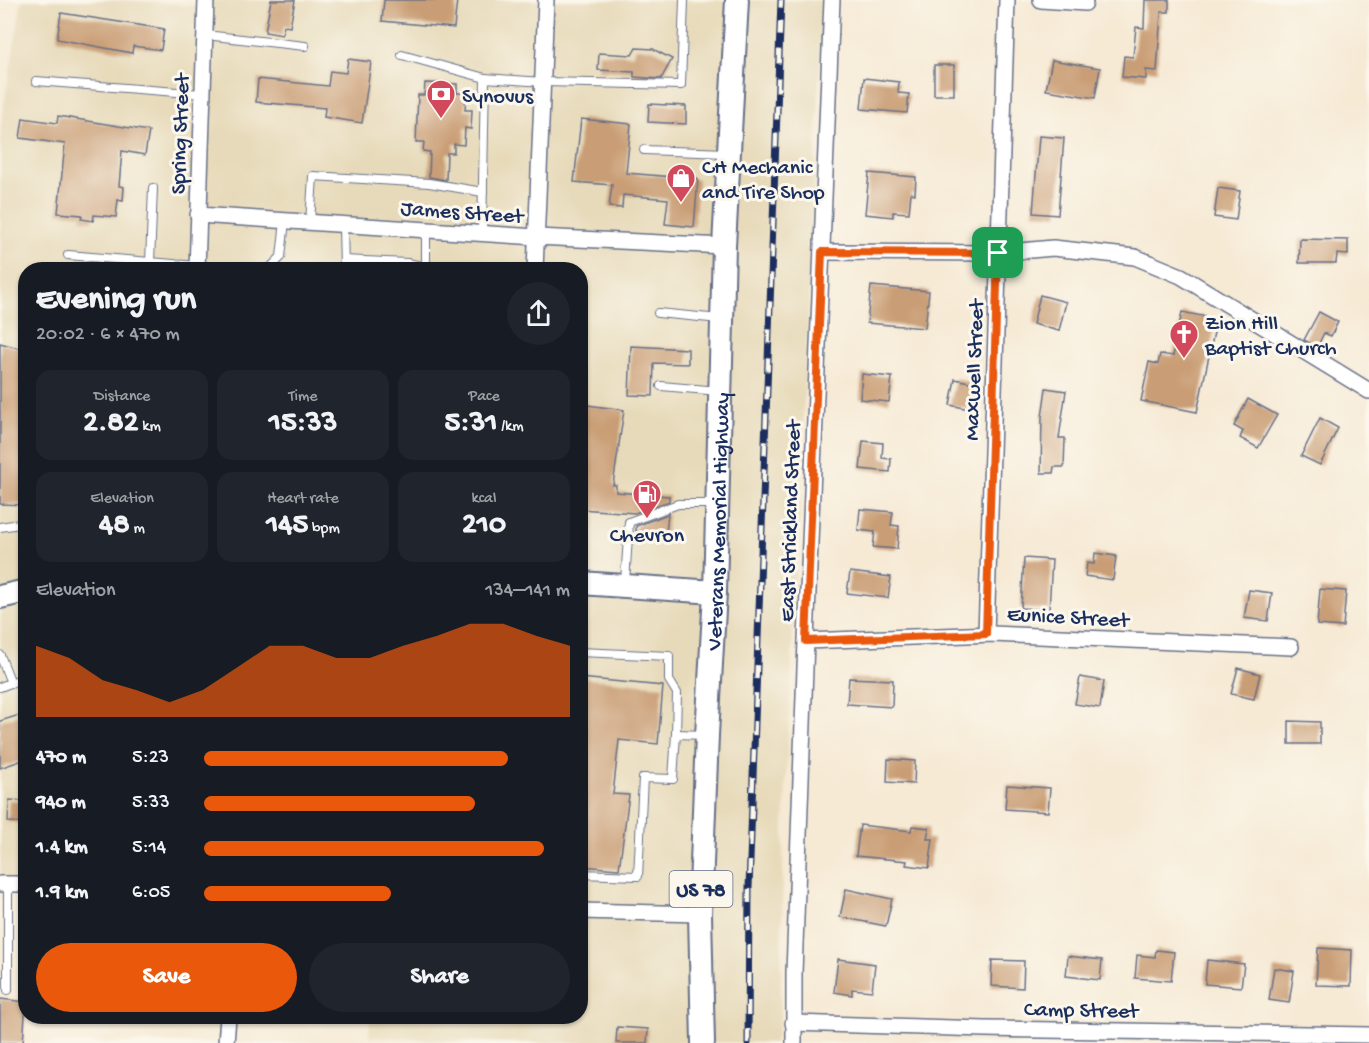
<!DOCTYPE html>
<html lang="en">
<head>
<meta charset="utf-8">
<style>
	body { margin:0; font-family:"Gochi Hand",sans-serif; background:#20242c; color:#f1f3f6; height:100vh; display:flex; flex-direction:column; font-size:22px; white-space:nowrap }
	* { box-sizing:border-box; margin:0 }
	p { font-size:20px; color:#9ea1a6 }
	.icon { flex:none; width:33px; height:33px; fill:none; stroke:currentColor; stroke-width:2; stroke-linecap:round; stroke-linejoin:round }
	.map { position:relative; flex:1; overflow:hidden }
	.sheet { position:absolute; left:18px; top:262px; width:570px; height:762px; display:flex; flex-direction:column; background:#171b24; border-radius:24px; box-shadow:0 2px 4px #0004 }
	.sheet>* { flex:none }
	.pin { position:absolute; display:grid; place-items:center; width:51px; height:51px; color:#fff; margin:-26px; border-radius:12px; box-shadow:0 3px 9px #0006 }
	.round { display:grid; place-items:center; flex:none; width:63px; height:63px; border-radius:32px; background:#20242c }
	.summary { display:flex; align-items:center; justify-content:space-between; height:102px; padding:0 18px }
	h1 { font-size:33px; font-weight:700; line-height:45px }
	.metrics { display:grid; grid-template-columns:repeat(3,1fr); gap:9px; height:102px; padding:6px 18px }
	.metrics div { display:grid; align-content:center; border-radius:15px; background:#20242c; text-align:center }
	.metrics b { font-size:30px; font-weight:700 }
	.metrics small { font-size:16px; font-weight:400 }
	.metrics p { font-size:16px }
	.chart { height:168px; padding:12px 18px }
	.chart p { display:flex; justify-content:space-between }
	.chart svg { width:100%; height:108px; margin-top:6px; fill:#ea580c; opacity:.7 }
	.action { display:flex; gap:12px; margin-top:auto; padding:12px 18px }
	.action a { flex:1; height:69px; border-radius:36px; background:#ea580c; color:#fff; font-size:24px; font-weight:700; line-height:69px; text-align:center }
	.action a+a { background:#20242c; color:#f1f3f6 }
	ul { padding:0 18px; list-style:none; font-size:20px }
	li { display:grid; grid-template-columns:96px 72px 1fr; align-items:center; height:45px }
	li i { height:15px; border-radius:8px; background:#ea580c }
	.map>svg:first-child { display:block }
</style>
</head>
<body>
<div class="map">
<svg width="1369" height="1043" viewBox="0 0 1369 1043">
	<rect width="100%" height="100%" fill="#fbf7ec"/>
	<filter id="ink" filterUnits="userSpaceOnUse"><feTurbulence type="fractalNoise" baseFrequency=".0167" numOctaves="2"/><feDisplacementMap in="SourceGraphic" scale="12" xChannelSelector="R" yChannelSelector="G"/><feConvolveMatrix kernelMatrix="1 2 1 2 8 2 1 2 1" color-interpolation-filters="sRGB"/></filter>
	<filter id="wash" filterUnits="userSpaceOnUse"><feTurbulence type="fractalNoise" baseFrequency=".008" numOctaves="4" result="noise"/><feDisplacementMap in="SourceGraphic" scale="24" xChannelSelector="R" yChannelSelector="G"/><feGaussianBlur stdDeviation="1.35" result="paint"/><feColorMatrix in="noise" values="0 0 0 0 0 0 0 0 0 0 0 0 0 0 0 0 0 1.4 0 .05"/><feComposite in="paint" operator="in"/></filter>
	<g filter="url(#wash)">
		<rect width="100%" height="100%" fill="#f6ead5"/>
		<path fill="#e7daba" d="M22 0H131L205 7 206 0H823L784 827 780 1024 775 1043H514L369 1037 370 1017H580V270H26V884H0V129Z"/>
		<g id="blocks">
			<g fill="#c99d74">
				<path d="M271 0H295L290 27 284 26 282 35 265 32Z"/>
				<path d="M384 0H457L454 28 382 21Z"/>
				<path d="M1145 0H1169V12H1161L1157 71 1146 70V79L1122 77 1124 56 1133 57 1136 27 1144 28Z"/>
				<path d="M61 13 164 29 161 50 133 46 132 53 57 39Z"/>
				<path d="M636 48 653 49 672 59 661 79 634 77V72L598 70 599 53 632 55Z"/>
				<path d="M348 59 371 62 362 123 324 117 325 108 256 102 258 79 328 86 330 71 346 73Z"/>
				<path d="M1052 60 1100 68 1095 98 1046 90Z"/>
				<rect x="934" y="65" width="20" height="30"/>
				<path d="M864 78 899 82 898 93 909 94 907 113 861 109Z"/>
				<path d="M425 83 457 84V93H466L465 110H472L471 129 465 128 464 145 454 144V153H447L446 180 429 177 430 152 423 151 424 142H416L418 95H424Z"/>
				<path d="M649 104 686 106V124L648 122Z"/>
				<path d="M58 116 149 131 145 155 122 151 119 186 124 187 123 201 118 200 116 217 94 215 93 221 81 219 82 215 58 213 65 144 20 138 23 118 57 123Z"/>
				<path d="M581 119 631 124 626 173 698 179 694 227 665 224 668 199 623 195 622 208 609 207 612 185 574 182Z"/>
				<path d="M1039 136 1064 138 1058 215 1033 213Z"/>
				<path d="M869 173 916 177 915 194 911 193 909 213 893 212V217L865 214Z"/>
				<path d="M1218 188 1240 191 1236 220 1214 217Z"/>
				<path d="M1300 239 1348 240V255L1337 254 1336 263H1299Z"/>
				<path d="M871 286 929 291 925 328 867 323Z"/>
				<path d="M1040 295 1066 302 1059 331 1033 324Z"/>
				<path d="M1182 312 1207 317 1206 321 1216 323 1197 412 1141 401 1149 362 1158 364 1160 354 1173 356Z"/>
				<path d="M1319 312 1338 322 1331 336 1324 333 1317 347 1304 340Z"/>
				<path d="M0 343 26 350V505L0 504Z"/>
				<path d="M631 346 688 349V364L654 363 653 396 629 395Z"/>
				<path d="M862 374 892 377 889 402 860 399Z"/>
				<path d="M955 379 979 384 974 410 950 405Z"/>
				<path d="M1046 388 1066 391 1059 438H1065L1064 467H1054L1053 473H1041L1042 417Z"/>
				<path d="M1248 399 1277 415 1258 448 1240 438 1243 431 1234 426Z"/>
				<path d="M580 404 624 410 613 485H616V492L669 496V501L635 513 580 509Z"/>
				<path d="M1320 418 1338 428 1320 465 1301 456Z"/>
				<path d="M863 441 883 443 882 458 891 459 890 472 860 469Z"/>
				<path d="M860 509 893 512 891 525 899 526 897 549 873 547 875 532 858 530Z"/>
				<path d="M668 514 666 533 636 531V526Z"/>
				<path d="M1095 553 1116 556 1113 580 1085 576 1087 563 1094 564Z"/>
				<path d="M1024 558 1052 560 1049 610 1021 608Z"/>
				<path d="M850 572 891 577 888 598 847 593Z"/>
				<path d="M1320 589 1346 591 1343 627 1317 625Z"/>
				<path d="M1249 590 1272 593 1268 621 1244 618Z"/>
				<path d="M1238 668 1260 674 1254 699 1231 694Z"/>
				<path d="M1080 677 1104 681 1100 708 1075 704Z"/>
				<path d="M580 678 663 686 658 744 619 740 613 794 629 795 619 869 580 866Z"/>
				<path d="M849 678 893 680 892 707 847 704Z"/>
				<path d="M26 713V759L0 768V721Z"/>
				<path d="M1289 721 1320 722V744H1289Z"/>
				<path d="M888 759 915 761 914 784 887 782Z"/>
				<path d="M1007 785 1050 788 1048 812 1005 809Z"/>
				<path d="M9 800 26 801V823L8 822Z"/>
				<path d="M860 825 911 831 912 826 929 828 927 839H933L929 868 906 865 907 861 856 856Z"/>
				<path d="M846 889 892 899 886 926 840 917Z"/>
				<path d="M1318 948 1352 950 1351 986 1316 985Z"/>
				<path d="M1156 950 1174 952 1171 981 1135 978 1137 955 1155 957Z"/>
				<path d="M1068 956 1102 960 1100 980 1066 976Z"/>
				<path d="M838 959 875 964 872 991 852 989V995L834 992Z"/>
				<path d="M992 960 1024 961 1023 988 991 986Z"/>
				<path d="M1207 960 1244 964 1241 987 1205 984Z"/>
				<path d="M1274 968 1294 971 1289 1003 1269 1000Z"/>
				<path d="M0 999 26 1002 23 1043H0Z"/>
				<path d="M617 1027 648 1029 647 1043H616Z"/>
			</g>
		</g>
	</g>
	<g filter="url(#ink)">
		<use href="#blocks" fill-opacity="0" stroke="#687088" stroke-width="1.5"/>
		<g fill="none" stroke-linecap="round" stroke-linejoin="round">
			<g stroke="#687088" stroke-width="10">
				<g id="lane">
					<path d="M205 35 305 46"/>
					<path d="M402 55 485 78"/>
					<path d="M36 81 202 94"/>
					<path d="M644 150 727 153"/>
					<path d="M153 188 150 262 197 266"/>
					<path d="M310 223 313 176 429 183 483 192"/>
					<path d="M343 225 344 270"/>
					<path d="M482 234 485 78 543 82 681 85 684 0"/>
					<path d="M68 255 150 262"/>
					<path d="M344 260 407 263"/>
					<path d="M426 267 458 270"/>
					<path d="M268 270 281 257 285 221"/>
					<path d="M407 270V263L426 267V230"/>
					<path d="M658 313 720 319"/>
					<path d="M661 386 719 391"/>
					<path d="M0 527 26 523"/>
					<path d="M625 582 629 522 678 504H716"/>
					<path d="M580 652 669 656V680L677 693 676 734"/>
					<path d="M0 655 11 683"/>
					<path d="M0 687 26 677"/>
					<path d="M580 874 638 876 643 778 673 779 676 734 705 735"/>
					<path d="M8 990V884"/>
				</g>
			</g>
			<g stroke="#687088" stroke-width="18">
				<g id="street">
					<path d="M1041 0 1085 3"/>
					<path d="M198 215 537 237 724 246"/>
					<path d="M822 252 998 253 1053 248 1135 257 1181 276 1369 391"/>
					<path d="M197 270 206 0"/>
					<path d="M535 270 546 0"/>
					<path d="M986 634 1007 0"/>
					<path d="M806 641 993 634 1291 647"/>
					<path d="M0 884H26"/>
					<path d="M580 911 700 914"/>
					<path d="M793 1023 985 1029 1369 1035"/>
					<path d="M226 1043 228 1017"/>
					<path d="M794 1043V973L806 641 832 0"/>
				</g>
			</g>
			<g stroke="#687088" stroke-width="26">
				<g id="primary">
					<path d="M580 583 715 592"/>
					<path d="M0 597 26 591"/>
					<path id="s1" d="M703 1043 700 914 707 735 715 592 724 246 737 0"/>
				</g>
			</g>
			<use href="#lane" stroke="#fff" stroke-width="8"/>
			<use href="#street" stroke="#fff" stroke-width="15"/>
			<use href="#primary" stroke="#fff" stroke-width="22"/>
			<g stroke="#1b2f5e" stroke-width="7">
				<path id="rail" d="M748 1043 749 888 781 0"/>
			</g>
			<use href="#rail" stroke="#fbf7ec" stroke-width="4.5" stroke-dasharray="14" stroke-linecap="butt"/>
		</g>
	</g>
	<g fill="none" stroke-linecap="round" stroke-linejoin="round" filter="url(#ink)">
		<g stroke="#fff" stroke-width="12">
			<path id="route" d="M822 252 998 253 986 634 806 641Z"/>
		</g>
		<use href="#route" stroke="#ea580c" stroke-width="8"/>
	</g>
	<defs>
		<g id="bank-pin" transform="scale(1.5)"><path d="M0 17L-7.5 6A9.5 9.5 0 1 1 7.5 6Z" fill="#d1495b" stroke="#fbf7ec"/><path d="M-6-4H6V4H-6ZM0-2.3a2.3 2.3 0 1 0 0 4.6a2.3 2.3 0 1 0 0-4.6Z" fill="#fff"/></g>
		<g id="shop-pin" transform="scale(1.5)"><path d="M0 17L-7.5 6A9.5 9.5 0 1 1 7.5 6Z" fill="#d1495b" stroke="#fbf7ec"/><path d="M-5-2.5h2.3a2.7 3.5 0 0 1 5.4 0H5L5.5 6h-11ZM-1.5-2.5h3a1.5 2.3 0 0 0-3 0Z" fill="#fff"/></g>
		<g id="church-pin" transform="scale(1.5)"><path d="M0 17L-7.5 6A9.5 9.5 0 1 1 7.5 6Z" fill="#d1495b" stroke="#fbf7ec"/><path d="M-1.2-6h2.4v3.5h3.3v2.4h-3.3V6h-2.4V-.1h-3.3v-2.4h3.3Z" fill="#fff"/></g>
		<g id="fuel-pin" transform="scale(1.5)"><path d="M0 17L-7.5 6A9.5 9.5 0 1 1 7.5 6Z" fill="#d1495b" stroke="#fbf7ec"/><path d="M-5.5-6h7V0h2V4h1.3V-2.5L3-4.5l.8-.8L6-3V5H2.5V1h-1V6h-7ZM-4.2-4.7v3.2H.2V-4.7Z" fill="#fff"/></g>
	</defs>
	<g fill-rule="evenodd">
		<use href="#bank-pin" x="441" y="94"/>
		<use href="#shop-pin" x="681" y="178"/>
		<use href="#church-pin" x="1184" y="334"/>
		<use href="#fuel-pin" x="647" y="494"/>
	</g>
	<g text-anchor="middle" stroke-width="6" stroke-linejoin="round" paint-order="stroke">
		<rect fill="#fbf7ec" stroke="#5e6b89" stroke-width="1.5" x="669.5" y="871" width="63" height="36" rx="4.5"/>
		<g font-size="21" font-weight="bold" fill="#1b2f5e">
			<text x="701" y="896">US 78</text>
		</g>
		<g font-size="22" fill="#1b2f5e" stroke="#fbf7ec" text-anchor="start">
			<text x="462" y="102">Synovus</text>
			<text x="702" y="173">CH Mechanic<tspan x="702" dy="25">and Tire Shop</tspan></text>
			<text x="1205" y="329">Zion Hill<tspan x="1205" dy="25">Baptist Church</tspan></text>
			<text x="647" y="541" text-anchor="middle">Chevron</text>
		</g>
		<g font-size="22" fill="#1b2f5e" stroke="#fbf7ec">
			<text transform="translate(178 134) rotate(-88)" y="8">Spring Street</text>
			<text transform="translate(462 210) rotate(4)" y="8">James Street</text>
			<text transform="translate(972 370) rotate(-88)" y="8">Maxwell Street</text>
			<text dy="8" stroke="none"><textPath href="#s1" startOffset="522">Veterans Memorial Highway</textPath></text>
			<text transform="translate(788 521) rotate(-88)" y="8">East Strickland Street</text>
			<text transform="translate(1068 615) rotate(3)" y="8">Eunice Street</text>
			<text transform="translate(1081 1008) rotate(1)" y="8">Camp Street</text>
		</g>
	</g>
</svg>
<div class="pin" style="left:998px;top:253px;background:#1e9e55"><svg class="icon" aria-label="arrive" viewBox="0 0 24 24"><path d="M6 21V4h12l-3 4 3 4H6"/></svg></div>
<section class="sheet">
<div class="summary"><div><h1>Evening run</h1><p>20:02 · 6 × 470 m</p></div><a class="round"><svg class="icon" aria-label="share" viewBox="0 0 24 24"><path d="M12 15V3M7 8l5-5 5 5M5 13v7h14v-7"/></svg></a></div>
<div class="metrics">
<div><p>Distance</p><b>2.82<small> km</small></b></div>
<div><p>Time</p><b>15:33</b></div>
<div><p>Pace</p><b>5:31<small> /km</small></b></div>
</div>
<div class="metrics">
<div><p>Elevation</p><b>48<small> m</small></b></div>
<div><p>Heart rate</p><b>145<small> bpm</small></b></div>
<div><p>kcal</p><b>210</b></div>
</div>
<div class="chart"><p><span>Elevation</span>134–141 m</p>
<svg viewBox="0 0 160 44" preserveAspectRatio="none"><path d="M0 44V15L10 20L20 29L30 33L40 38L50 33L60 24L70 15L80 15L90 20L100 20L110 15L120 11L130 6L140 6L150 11L160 15V44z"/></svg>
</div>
<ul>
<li><b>470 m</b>5:23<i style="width:83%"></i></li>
<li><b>940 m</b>5:33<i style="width:74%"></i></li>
<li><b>1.4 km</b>5:14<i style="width:93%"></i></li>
<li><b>1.9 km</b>6:05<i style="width:51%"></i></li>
</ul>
<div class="action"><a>Save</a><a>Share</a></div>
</section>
</div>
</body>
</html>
